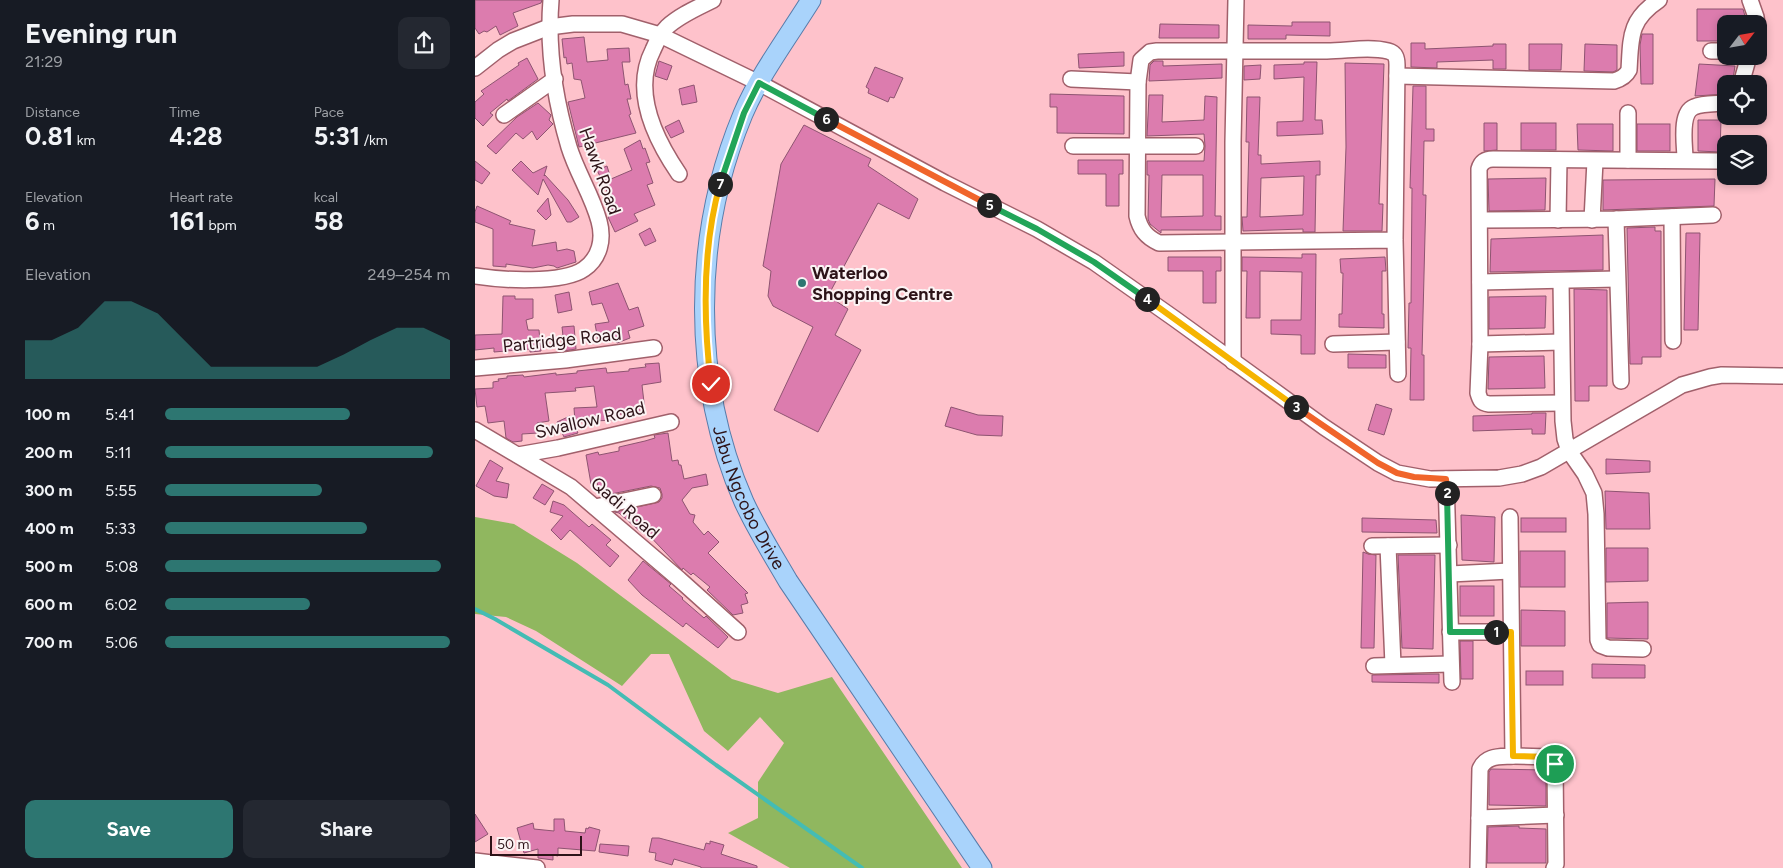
<!DOCTYPE html>
<html lang="en">
<head>
<meta charset="utf-8">
<style>
	body { margin:0; font-family:Figtree,sans-serif; background:#242831; color:#f1f3f6; height:100vh; display:flex; flex-direction:column; font-size:19px; white-space:nowrap }
	* { box-sizing:border-box; margin:0 }
	p { font-size:16px; color:#9ea1a6 }
	.icon { flex:none; width:28px; height:28px; fill:none; stroke:currentColor; stroke-width:2; stroke-linecap:round; stroke-linejoin:round }
	.map { position:relative; flex:1; overflow:hidden }
	.sheet { display:flex; flex-direction:column; background:#171b24; width:475px }
	.sheet>* { flex:none }
	.needle { width:32px; rotate:59deg }
	.controls { position:absolute; left:1242px; top:15px; display:grid; gap:10px }
	.controls a { display:grid; place-items:center; width:50px; height:50px; border-radius:10px; background:#171b24; box-shadow:0 2px 8px #0003; font-size:25px }
	.scale { position:absolute; left:15px; bottom:12px; width:92px; box-sizing:border-box; padding-left:5px; border:2px solid #2d1318; border-top:0; font-size:14px; line-height:18px; white-space:nowrap; color:#2d1318; -webkit-text-stroke:4px #fbf3f4; paint-order:stroke }
	.pin { position:absolute; display:grid; place-items:center; width:42px; height:42px; color:#fff; margin:-21px; border:2px solid #fff; border-radius:50%; box-shadow:0 1px 5px #0007 }
	.km { position:absolute; width:25px; height:25px; margin:-12px; border-radius:50%; background:#222; color:#fff; font-size:14px; line-height:25px; text-align:center }
	.round { display:grid; place-items:center; flex:none; width:52px; height:52px; border-radius:10px; background:#242831 }
	.headline { display:flex; align-items:center; justify-content:space-between; height:85px; padding:0 25px }
	h1 { font-size:28px; font-weight:700; line-height:38px }
	.figures { display:grid; grid-template-columns:repeat(3,1fr); gap:8px; height:85px; padding:5px 25px }
	.figures div { display:grid; align-content:center }
	.figures b { font-size:25px; font-weight:700 }
	.figures small { font-size:14px; font-weight:400 }
	.figures p { font-size:14px }
	.chart { height:140px; padding:10px 25px }
	.chart p { display:flex; justify-content:space-between }
	.chart svg { width:100%; height:90px; margin-top:5px; fill:#2d7671; opacity:.7 }
	.action { display:flex; gap:10px; margin-top:auto; padding:10px 25px }
	.action a { flex:1; height:58px; border-radius:10px; background:#2d7671; color:#fff; font-size:20px; font-weight:700; line-height:58px; text-align:center }
	.action a+a { background:#242831; color:#f1f3f6 }
	ul { padding:0 25px; list-style:none; font-size:16px }
	li { display:grid; grid-template-columns:80px 60px 1fr; align-items:center; height:38px }
	li i { height:12px; border-radius:6px; background:#2d7671 }
	main { display:flex; flex:1; min-height:0 }
	.map>svg:first-child { display:block }
</style>
</head>
<body>
<main>
<section class="sheet">
<div class="headline"><div><h1>Evening run</h1><p>21:29</p></div><a class="round"><svg class="icon" aria-label="share" viewBox="0 0 24 24"><path d="M12 15V3M7 8l5-5 5 5M5 13v7h14v-7"/></svg></a></div>
<div class="figures">
<div><p>Distance</p><b>0.81<small> km</small></b></div>
<div><p>Time</p><b>4:28</b></div>
<div><p>Pace</p><b>5:31<small> /km</small></b></div>
</div>
<div class="figures">
<div><p>Elevation</p><b>6<small> m</small></b></div>
<div><p>Heart rate</p><b>161<small> bpm</small></b></div>
<div><p>kcal</p><b>58</b></div>
</div>
<div class="chart"><p><span>Elevation</span>249–254 m</p>
<svg viewBox="0 0 160 44" preserveAspectRatio="none"><path d="M0 44V25L10 25L20 19L30 6L40 6L50 12L60 25L70 38L80 38L90 38L100 38L110 38L120 32L130 25L140 19L150 19L160 25V44z"/></svg>
</div>
<ul>
<li><b>100 m</b>5:41<i style="width:65%"></i></li>
<li><b>200 m</b>5:11<i style="width:94%"></i></li>
<li><b>300 m</b>5:55<i style="width:55%"></i></li>
<li><b>400 m</b>5:33<i style="width:71%"></i></li>
<li><b>500 m</b>5:08<i style="width:97%"></i></li>
<li><b>600 m</b>6:02<i style="width:51%"></i></li>
<li><b>700 m</b>5:06<i style="width:100%"></i></li>
</ul>
<div class="action"><a>Save</a><a>Share</a></div>
</section>
<div class="map">
<svg width="1308" height="868" viewBox="0 0 1308 868">
	<rect width="100%" height="100%" fill="#fec2cb"/>
	<path fill="#90b75f" d="M0 517 39 524 102 563 257 679 303 693 357 677 487 868H315L253 833 283 818V782L309 743 285 717 253 751 229 731 194 654H176L147 686 61 631 31 617 0 614Z"/>
	<g fill="none" stroke-linecap="round" stroke-linejoin="round">
		<path stroke="#44bcb4" stroke-width="4" d="M0 609 20 619 133 685 241 765 387 868"/>
	</g>
	<g fill="#dc7cae" stroke="#8e5471" fill-rule="evenodd">
		<path d="M0 0H67L66 3 38 13 43 26 25 35 21 26 12 32 9 31 4 34 0 28Z"/>
		<path d="M1222 9H1268L1272 23H1251V41H1222Z"/>
		<path d="M817 22H855V36L811 35V39H773V25L817 26Z"/>
		<path d="M685 24 744 25V38H684Z"/>
		<path d="M1167 34H1178V84H1166L1165 45Z"/>
		<path d="M109 37 112 62 133 60 132 49 154 48 155 62H147L150 85 153 84 156 99H152L156 114 154 115 161 133 104 147 93 102 110 98 106 80 99 79 97 63 92 64 91 57 89 58 87 39Z"/>
		<path d="M936 43H950V49L1018 46V44H1031V69H1018V60L962 62V68L936 67Z"/>
		<path d="M1054 44H1087L1086 70H1054Z"/>
		<path d="M1110 44 1142 45V70L1138 72 1109 71Z"/>
		<path d="M649 52V66L604 68 603 54Z"/>
		<path d="M52 58 63 79 33 101 32 99 15 113 18 115 8 126 0 118V102L9 94 6 91 44 65 43 63Z"/>
		<path d="M184 61 197 66 192 80 180 76Z"/>
		<path d="M679 61H688V66L747 64V78L674 81 675 65Z"/>
		<path d="M829 62H842L840 120H847L848 134 802 136V122L828 121 829 77 799 79V65L829 64Z"/>
		<path d="M870 63 909 64 904 204H908L907 231H868L871 147Z"/>
		<path d="M1224 64 1260 66 1258 79H1251V94L1220 96Z"/>
		<path d="M786 65 785 79 769 80V66Z"/>
		<path d="M400 67 428 78 419 98 415 97 413 102 393 93 394 89 391 87Z"/>
		<path d="M219 85 222 102 207 105 204 89Z"/>
		<path d="M938 86H951V129H959V141H949L948 195H951L947 355H949V400H935L936 348H933L934 303H936L937 188H935Z"/>
		<path d="M575 94 649 96V134L582 133V107H575Z"/>
		<path d="M674 95H688L687 122 729 120 730 96 742 97 740 216H746V230H686V233L675 224 673 219 674 175H672V161H729L730 146 729 134 672 136ZM687 175H728V216L686 217Z"/>
		<path d="M772 97H785L783 155H786V164L845 161V175H841L840 232H828V229L768 231 767 217H772L774 142H771ZM829 176 828 215 785 217 786 178Z"/>
		<path d="M63 103 76 115 74 120 78 124 62 140 57 131 48 139 41 133 21 154 12 146 42 117Z"/>
		<path d="M204 120 209 132 196 138 190 127Z"/>
		<path d="M1223 120H1246L1245 152 1223 151Z"/>
		<path d="M1009 123H1022V150L1009 151Z"/>
		<rect x="1046" y="123" width="35" height="27"/>
		<path d="M1102 124H1138V151L1103 150Z"/>
		<rect x="1162" y="124" width="33" height="27"/>
		<path d="M329 125 396 159 393 166 443 199 434 219 403 203 353 296 373 309 360 335 386 350 343 432 299 410 338 327 298 306 293 296 296 271 288 266 306 164Z"/>
		<path d="M165 140 168 149 170 148 175 162 171 163 178 183 172 185 180 205 159 214 163 221 140 232 133 217 139 214 133 199 135 198 122 170 132 166 136 179 157 170 149 149Z"/>
		<path d="M603 160H648V174H644V206H631V174H603Z"/>
		<path d="M0 161 15 173 7 184 0 180Z"/>
		<path d="M46 161 58 173 72 166 69 176 70 175 93 200 104 217 96 222H92L68 179 63 195 37 170Z"/>
		<path d="M1071 178 1070 210 1014 211 1013 179Z"/>
		<path d="M1240 179 1239 206 1128 210V180Z"/>
		<path d="M73 198 76 215 71 220 62 211Z"/>
		<path d="M2 206 36 221 34 224 60 230 57 246 81 242 82 251 92 249 99 251 101 262 82 268 79 266 73 265 58 268 31 264V267L18 266V229L0 222V212Z"/>
		<path d="M1180 227V231H1186V357H1167V364H1155L1152 228Z"/>
		<path d="M175 228 181 241 170 246 164 234Z"/>
		<path d="M1211 233H1225L1223 330H1209Z"/>
		<path d="M1128 235V270L1015 272 1016 239Z"/>
		<path d="M827 254H841L840 354H826V335L796 334V320H826L827 272 785 271V318H771L772 271H767V257L827 258Z"/>
		<path d="M693 257H746V271H741V303H728V271H693Z"/>
		<path d="M910 257 911 271H907V314H909V328L864 327V314H867L868 273H866L865 259Z"/>
		<path d="M143 283 154 310 163 307 169 326 153 331 155 338 142 343 139 336 123 340 120 324 134 322 127 303 117 305 114 292Z"/>
		<path d="M1099 289 1132 290V386H1114V401H1100Z"/>
		<path d="M94 292 97 310 83 313 80 295Z"/>
		<path d="M28 296H40V299H58V318L51 320 53 330H64L66 351 55 352V349L19 352V348L0 350V335L27 334Z"/>
		<path d="M1071 296 1070 328 1014 329V297Z"/>
		<path d="M99 326 101 349 89 351V346H87L86 336H88L87 327Z"/>
		<path d="M873 354 911 355V368H873Z"/>
		<path d="M1069 356 1070 388 1013 389 1014 357Z"/>
		<path d="M184 363 186 382 167 385 170 411 138 415 139 420 100 422 99 408 122 407 119 386 100 388 101 391 70 393 74 421 62 423 63 433 47 434V441L38 442 31 438 29 421 13 423 10 406 2 407 0 389 18 388V382L24 381 23 379 32 378V376L48 375 49 377 81 373V375L102 373V371L131 368 132 373 154 371V369L171 367 170 364Z"/>
		<path d="M901 404 917 409 909 435 893 430Z"/>
		<path d="M476 407 503 415 528 416 527 436 502 435 470 426Z"/>
		<path d="M1057 413H1071L1070 434H1057V429L998 431V416L1057 414Z"/>
		<path d="M95 416 103 433 89 437 82 422Z"/>
		<path d="M193 433 197 461 203 460 204 465H206L209 479 231 474 233 485 217 488 207 500 215 514 220 515 218 522 229 535 233 531 244 542 233 553 273 593 270 594 273 603 266 605 268 613 258 615 232 590 235 587 218 573 216 575 208 568 207 570 168 529 166 532 144 513 140 512 184 502 187 498V494L185 488 176 486 136 494 135 490 124 492 122 482 116 484 111 455 123 452 124 455 144 451V447L170 441 180 438 179 435Z"/>
		<path d="M1131 459 1175 461V472L1131 474Z"/>
		<path d="M15 460 28 468 21 481 34 484 32 498 19 496 1 486Z"/>
		<path d="M67 484 79 491 70 505 58 498Z"/>
		<path d="M1130 491 1174 493 1175 529H1131Z"/>
		<path d="M78 501 89 505 114 527 117 524 136 540 131 545 144 556 135 567 95 530 86 540 76 530 88 516 75 512Z"/>
		<path d="M986 515 1020 517 1019 562 987 560Z"/>
		<path d="M887 518 961 520 962 533 887 532Z"/>
		<rect x="1046" y="518" width="45" height="14"/>
		<path d="M1131 548H1173V581L1131 582Z"/>
		<rect x="1045" y="551" width="45" height="36"/>
		<path d="M888 552 893 554 901 555 899 648H886Z"/>
		<path d="M923 555H960L958 649 927 648Z"/>
		<path d="M168 561 196 584 194 586 208 598 207 599 229 618 231 616 253 637 243 648 211 623 208 627 167 595 153 580Z"/>
		<rect x="985" y="586" width="34" height="30"/>
		<path d="M1173 602V639L1132 638V603Z"/>
		<path d="M1046 610 1090 611V646H1046Z"/>
		<path d="M985 641H998V679H986Z"/>
		<path d="M1117 664 1170 665V678H1117Z"/>
		<rect x="1051" y="671" width="37" height="14"/>
		<path d="M964 674V683L897 682V675Z"/>
		<path d="M1016 769 1071 770V806L1014 805V772Z"/>
		<path d="M0 814 13 834 0 842Z"/>
		<path d="M79 819H89L90 831 110 833 111 828 113 829 114 827 125 830 120 851 83 848V856L78 855V860L63 858V849L49 853 42 828 58 823 59 829 79 831Z"/>
		<path d="M1044 826V828L1071 829V863H1012L1013 827Z"/>
		<path d="M177 838H184L229 850 231 843 235 844V841L249 845 246 854 282 866V868H226V867L199 859 197 865 180 860 181 853 174 852Z"/>
		<path d="M125 844 154 846 153 856 124 852Z"/>
	</g>
	<g fill="none" stroke-linecap="round" stroke-linejoin="round">
		<g stroke="#a1606b" stroke-width="18">
			<g id="minor">
				<path d="M1275 0 1281 17 1282 24"/>
				<path d="M1236 51H1251"/>
				<path d="M0 68 23 50 38 41 74 27 98 24H147L185 35 284 83 470 183 562 229 619 262 700 319 849 427 903 463 922 473 955 479 1024 478 1047 474 1066 467 1207 385 1235 377 1247 375 1308 376"/>
				<path d="M922 76 1139 81C1146 79 1151 76 1154 70 1156 37 1154 20 1184 0"/>
				<path d="M596 79 663 82"/>
				<path d="M1266 84 1274 56"/>
				<path d="M29 115 80 79"/>
				<path d="M598 146H721"/>
				<path d="M1210 159C1210 146 1204 113 1219 107 1228 103 1241 104 1251 103"/>
				<path d="M1153 160V113"/>
				<path d="M204 174C180 139 157 91 178 50 182 41 185 34 192 27 205 15 222 8 238 0"/>
				<path d="M1197 217 1198 341"/>
				<path d="M1141 219 1146 381"/>
				<path d="M1005 220 1141 219 1238 215"/>
				<path d="M1083 220 1084 160"/>
				<path d="M1117 220 1120 161"/>
				<path d="M920 240 684 243C671 237 665 229 662 216L663 82 666 60 675 52 682 51C739 51 795 51 852 51 872 51 894 46 913 51 921 53 922 58 922 65L920 240 923 374"/>
				<path d="M0 276C25 280 88 284 109 269 125 258 129 239 124 221 117 195 102 173 94 147 80 100 72 49 76 0"/>
				<path d="M1086 281 1088 421 1090 439 1094 451 1110 474 1119 493 1121 514 1123 640 1125 645 1133 648 1168 649"/>
				<path d="M1005 282 1142 279"/>
				<path d="M858 344 922 342"/>
				<path d="M1005 344 1086 342"/>
				<path d="M758 362V142L761 0"/>
				<path d="M0 368 90 360 179 348"/>
				<path d="M1086 403 1014 404C1006 403 1005 400 1003 393L1005 344 1004 169C1006 162 1011 159 1018 159L1243 161"/>
				<path d="M0 430 96 487 204 579 263 632"/>
				<path d="M43 455 83 448 196 422"/>
				<path d="M971 479 977 682"/>
				<path d="M120 507 178 495"/>
				<path d="M897 546 974 545"/>
				<path d="M913 546 918 665"/>
				<path d="M975 574 1035 571"/>
				<path d="M975 632H1036"/>
				<path d="M899 666 975 664"/>
				<path d="M1038 756 1074 757 1080 764 1081 864 1079 868"/>
				<path d="M1004 818 1081 815"/>
				<path d="M0 861 62 868"/>
				<path d="M1003 868 1005 769C1011 755 1025 757 1038 756L1035 517"/>
			</g>
		</g>
		<g stroke="#587caa" stroke-width="21">
			<g id="major">
				<path id="s1" d="M336 0C313 37 285 74 268 114 217 236 216 381 269 502 282 530 298 555 313 581L507 868"/>
			</g>
		</g>
		<use href="#minor" stroke="#fff" stroke-width="15"/>
		<use href="#major" stroke="#a9d3fb" stroke-width="19"/>
	</g>
	<g fill="none" stroke-linecap="round" stroke-linejoin="round">
		<g stroke="#fff" stroke-width="10">
			<path id="split-1" d="M1021 632H1036L1038 756 1074 757 1080 764"/>
		</g>
		<g stroke="#fff" stroke-width="10">
			<path id="split-2" d="M972 493 975 632H1021"/>
		</g>
		<g stroke="#fff" stroke-width="10">
			<path id="split-3" d="M821 407 903 463 922 473 939 477 971 479 972 493"/>
		</g>
		<g stroke="#fff" stroke-width="10">
			<path id="split-4" d="M672 299 821 407"/>
		</g>
		<g stroke="#fff" stroke-width="10">
			<path id="split-5" d="M514 205 562 229 619 262 672 299"/>
		</g>
		<g stroke="#fff" stroke-width="10">
			<path id="split-6" d="M351 119 514 205"/>
		</g>
		<g stroke="#fff" stroke-width="10">
			<path id="split-7" d="M245 184 269 113 284 83 351 119"/>
		</g>
		<g stroke="#fff" stroke-width="10">
			<path id="split-8" d="M236 384C228 318 227 249 245 184"/>
		</g>
		<use href="#split-1" stroke="#f5b400" stroke-width="6"/>
		<use href="#split-2" stroke="#22a559" stroke-width="6"/>
		<use href="#split-3" stroke="#f0652b" stroke-width="6"/>
		<use href="#split-4" stroke="#f5b400" stroke-width="6"/>
		<use href="#split-5" stroke="#22a559" stroke-width="6"/>
		<use href="#split-6" stroke="#f0652b" stroke-width="6"/>
		<use href="#split-7" stroke="#22a559" stroke-width="6"/>
		<use href="#split-8" stroke="#f5b400" stroke-width="6"/>
	</g>
	<circle fill="#2d7671" stroke="#fbf3f4" stroke-width="2" cx="327" cy="283" r="5"/>
	<g text-anchor="middle" stroke-width="4" stroke-linejoin="round" paint-order="stroke">
		<g font-size="18" fill="#2d1318" stroke="#fbf3f4">
			<text transform="translate(125 171) rotate(70)" y="6">Hawk Road</text>
			<text transform="translate(87 340) rotate(-6)" y="6">Partridge Road</text>
			<text transform="translate(115 420) rotate(-13)" y="6">Swallow Road</text>
			<text dy="6" stroke="none"><textPath href="#s1" startOffset="529">Jabu Ngcobo Drive</textPath></text>
			<text transform="translate(150 508) rotate(41)" y="6">Qadi Road</text>
		</g>
		<g font-size="18" font-weight="bold" fill="#2d1318" stroke="#fbf3f4" text-anchor="start">
			<text x="337" y="279">Waterloo<tspan x="337" dy="21">Shopping Centre</tspan></text>
		</g>
	</g>
</svg>
<div class="controls">
<a><svg class="needle" viewBox="-14 -14 28 28"><path d="M0-13l5 13h-10z" fill="#e53935"/><path d="M0 13l5-13h-10z" fill="#9ea1a6"/></svg></a>
<a><svg class="icon" aria-label="locate" viewBox="0 0 24 24"><circle cx="12" cy="12" r="6"/><path d="M12 2v4M12 18v4M2 12h4M18 12h4"/></svg></a>
<a><svg class="icon" aria-label="layers" viewBox="0 0 24 24"><path d="M12 4l9 5-9 5-9-5zM3 14l9 5 9-5"/></svg></a>
</div>
<div class="scale">50 m</div>
<div class="pin" style="left:1080px;top:764px;background:#1e9e55"><svg class="icon" aria-label="arrive" viewBox="0 0 24 24"><path d="M6 21V4h12l-3 4 3 4H6"/></svg></div>
<div class="pin" style="left:236px;top:384px;background:#d93025"><svg class="icon" aria-label="check" viewBox="0 0 24 24"><path d="M5 12l5 5 9-10"/></svg></div>
<b class="km" style="left:1021px;top:632px">1</b>
<b class="km" style="left:972px;top:493px">2</b>
<b class="km" style="left:821px;top:407px">3</b>
<b class="km" style="left:672px;top:299px">4</b>
<b class="km" style="left:514px;top:205px">5</b>
<b class="km" style="left:351px;top:119px">6</b>
<b class="km" style="left:245px;top:184px">7</b>
</div>
</main>
</body>
</html>
